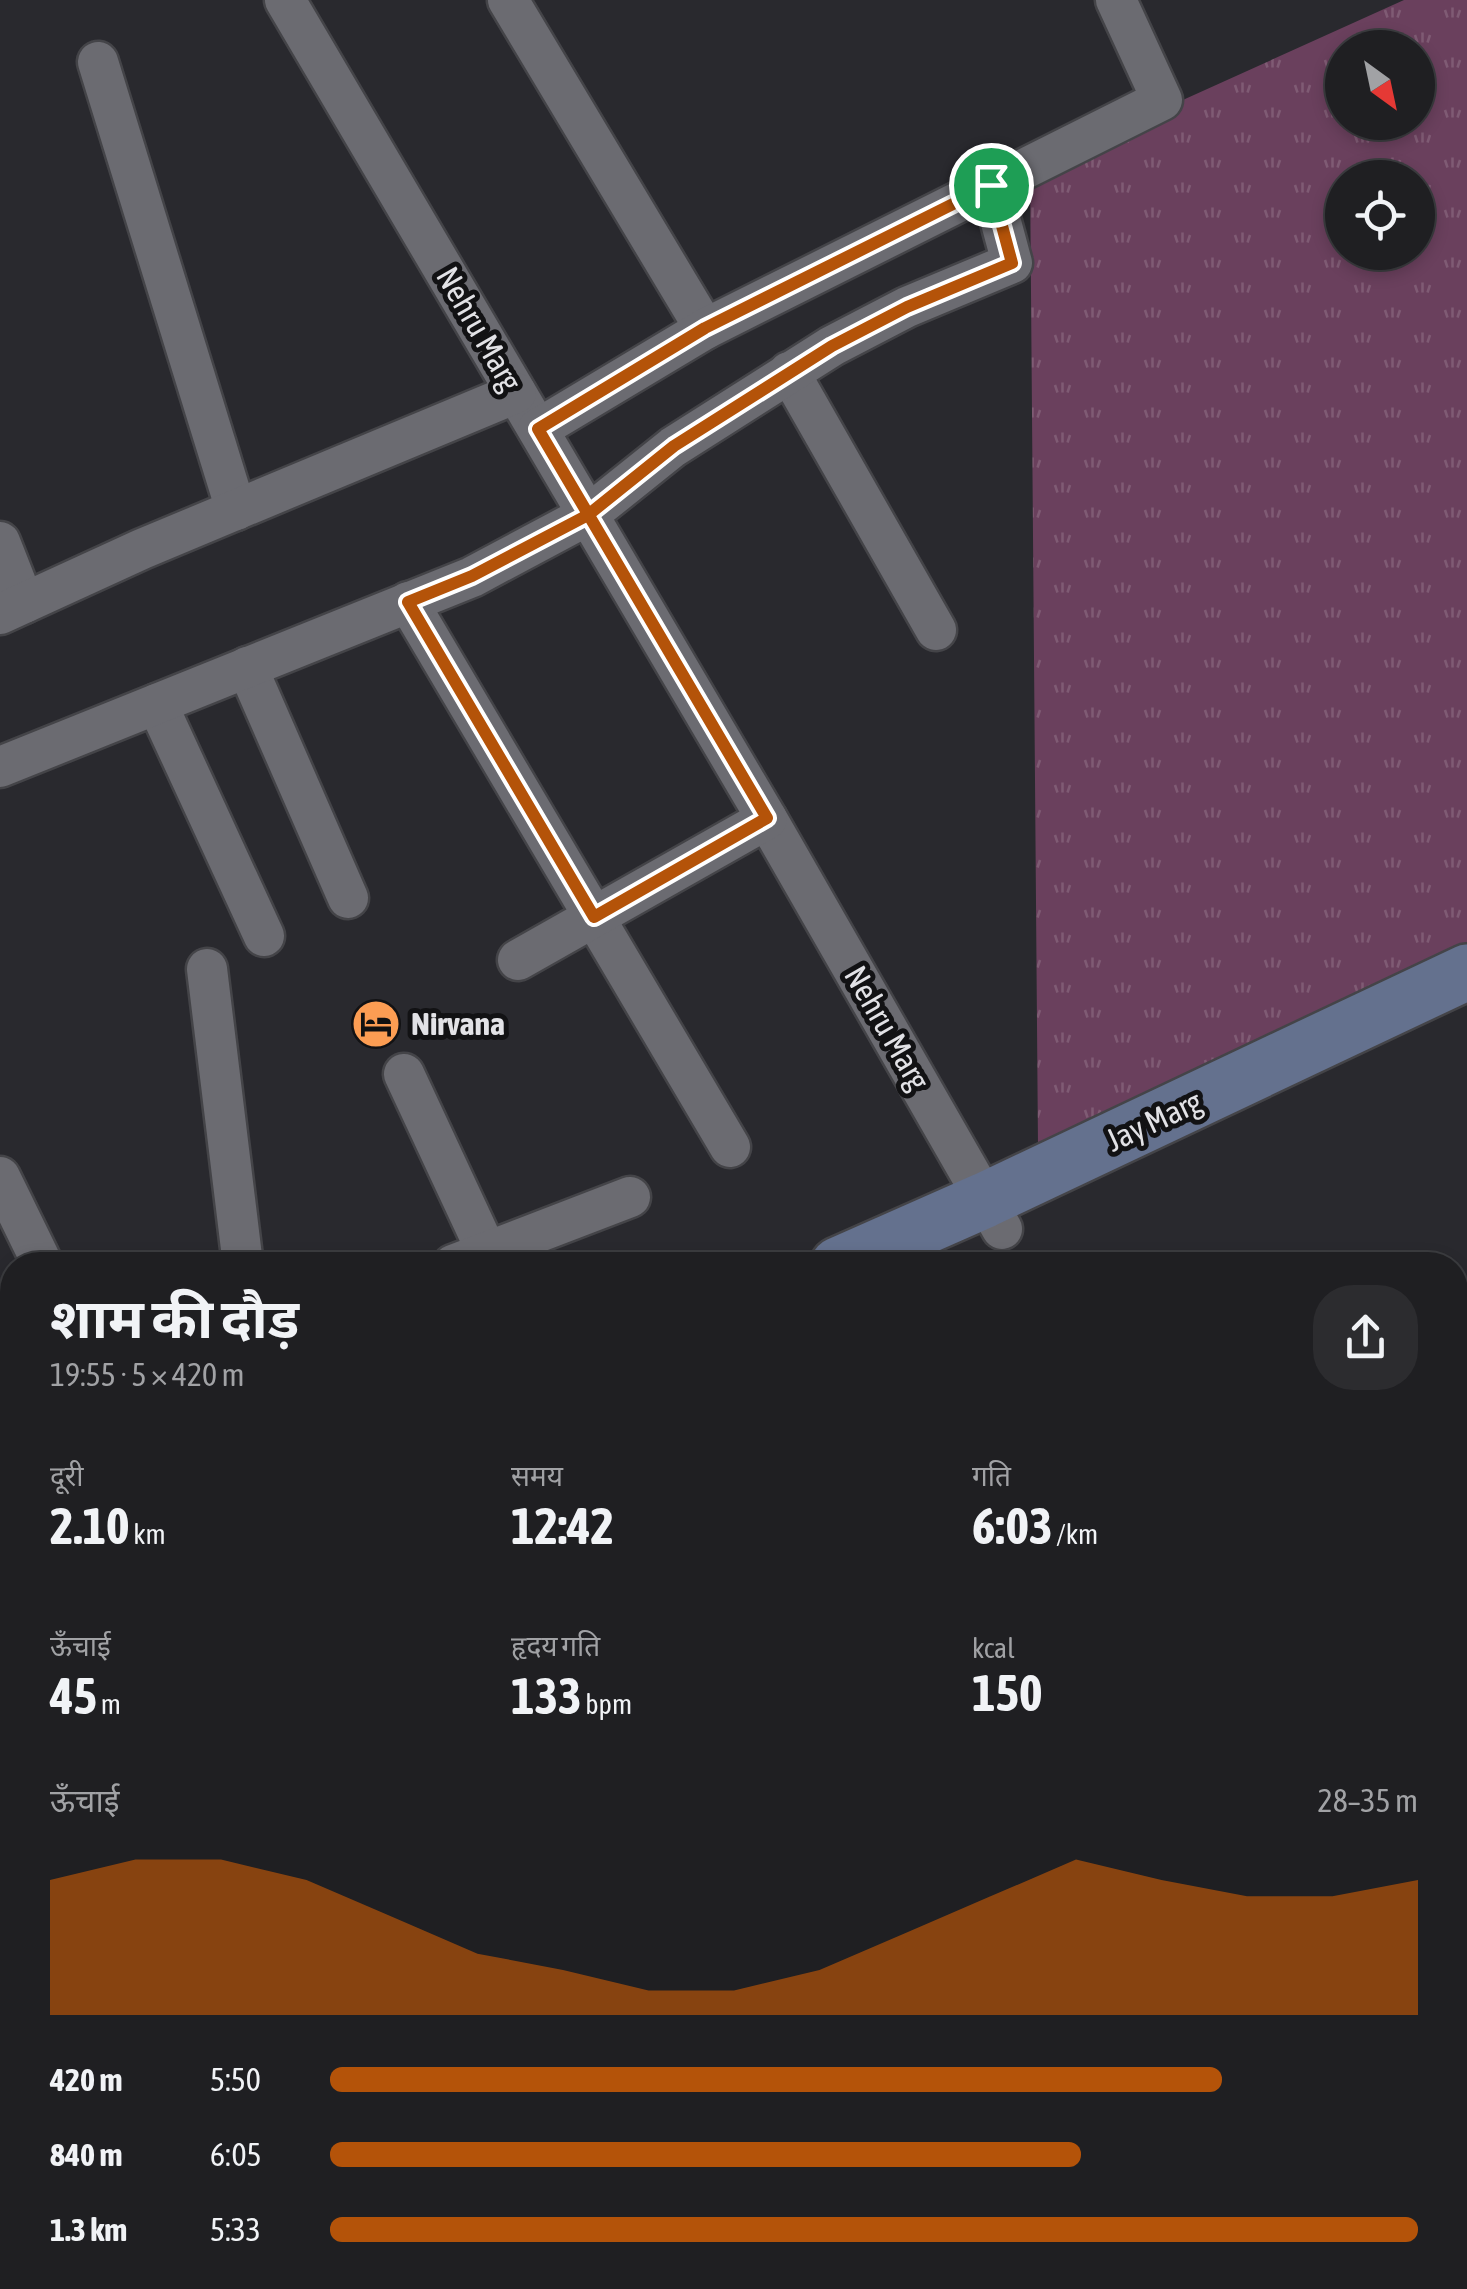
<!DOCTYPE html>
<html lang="hi">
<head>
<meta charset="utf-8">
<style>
	body { margin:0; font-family:"Asap Condensed","Noto Sans Devanagari",sans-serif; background:#2c2c2f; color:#f1f3f6; height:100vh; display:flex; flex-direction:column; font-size:38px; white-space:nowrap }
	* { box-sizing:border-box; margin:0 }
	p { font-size:32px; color:#a1a2a5 }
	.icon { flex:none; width:55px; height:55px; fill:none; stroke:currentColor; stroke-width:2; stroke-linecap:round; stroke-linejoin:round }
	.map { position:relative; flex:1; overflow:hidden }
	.sheet { position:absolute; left:0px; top:1252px; width:1468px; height:1038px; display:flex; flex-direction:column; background:#1f1f22; border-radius:40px 40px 0 0; box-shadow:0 5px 15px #0003,0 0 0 2px #3c3d40 }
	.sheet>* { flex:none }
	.needle { width:65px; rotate:147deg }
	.controls { position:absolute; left:1325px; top:30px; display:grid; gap:20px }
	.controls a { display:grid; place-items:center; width:110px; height:110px; border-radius:50%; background:#1f1f22; box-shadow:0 5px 15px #0003,0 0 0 2px #3c3d40; font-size:50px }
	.pin { position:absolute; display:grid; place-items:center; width:85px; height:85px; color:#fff; margin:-42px; border:5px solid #fff; border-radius:50%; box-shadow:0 2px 10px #0007 }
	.round { display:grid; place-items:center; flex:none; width:105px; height:105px; border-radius:40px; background:#2c2c2f }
	.head { display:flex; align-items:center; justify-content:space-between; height:170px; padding:0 50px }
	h1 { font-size:55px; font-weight:700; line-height:75px }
	.metrics { display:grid; grid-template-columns:repeat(3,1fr); gap:15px; height:170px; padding:10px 50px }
	.metrics div { display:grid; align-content:center }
	.metrics b { font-size:50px; font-weight:700 }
	.metrics small { font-size:28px; font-weight:400 }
	.metrics p { font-size:28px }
	.chart { height:280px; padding:20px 50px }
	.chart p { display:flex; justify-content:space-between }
	.chart svg { width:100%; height:180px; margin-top:10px; fill:#b45309; opacity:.7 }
	ul { padding:0 50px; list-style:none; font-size:32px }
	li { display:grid; grid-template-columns:160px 120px 1fr; align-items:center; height:75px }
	li i { height:25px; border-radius:12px; background:#b45309 }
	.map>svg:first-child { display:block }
</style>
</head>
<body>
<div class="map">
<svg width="1467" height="2289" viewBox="0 0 1467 2289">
	<defs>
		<pattern id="grass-tufts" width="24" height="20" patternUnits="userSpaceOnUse" patternTransform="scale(2.5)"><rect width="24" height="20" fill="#6a405d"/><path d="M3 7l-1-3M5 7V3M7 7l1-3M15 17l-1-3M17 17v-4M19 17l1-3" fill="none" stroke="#7f5b74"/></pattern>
	</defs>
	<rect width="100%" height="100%" fill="#29292e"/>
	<path fill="url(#grass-tufts)" fill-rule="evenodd" d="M1404 0H1467V947L1038 1146 1030 169ZM1342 48H1418V122H1342ZM1342 178H1418V252H1342Z"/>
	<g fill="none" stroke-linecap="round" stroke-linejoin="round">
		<g stroke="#444448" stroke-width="45">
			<g id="street">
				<path d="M285 0 767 819 1002 1229"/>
				<path d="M508 0 705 329"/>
				<path d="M98 62 236 510"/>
				<path d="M789 372 936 630"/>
				<path d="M538 429 705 329 1162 100 1116 0"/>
				<path d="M0 542 24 603"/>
				<path d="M408 602 730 1147"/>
				<path d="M0 614 142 549 516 393"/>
				<path d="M247 667 348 898"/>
				<path d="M157 704 264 936"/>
				<path d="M0 767 472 577 588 515 673 447 832 346 907 307 1012 263 991 185"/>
				<path d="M518 960 767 819"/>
				<path d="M207 969 243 1265"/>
				<path d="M404 1074 493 1265"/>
				<path d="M0 1177 43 1265"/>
				<path d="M453 1265 630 1197"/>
				<path d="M1455 1435 1467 1429"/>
				<path d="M0 1581 12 1576"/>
				<path d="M0 1775 12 1770"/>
				<path d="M1455 1811 1467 1837"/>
				<path d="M0 2088 12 2085"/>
				<path d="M0 2190 12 2224"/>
				<path d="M33 2278 38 2289"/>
				<path d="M394 2278 399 2289"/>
				<path d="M802 2278 804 2289"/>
				<path d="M1036 2278 1041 2289"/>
				<path d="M1286 2278 1292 2289"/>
				<path d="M193 2289 224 2278"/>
				<path d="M703 2289 729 2278"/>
			</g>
		</g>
		<g stroke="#444448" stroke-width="60">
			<g id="secondary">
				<path d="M838 1265 985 1200 1467 972"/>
				<path d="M0 1638 12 1633"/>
				<path d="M0 1695 12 1689"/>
			</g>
		</g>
		<use href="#street" stroke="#6b6b71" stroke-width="40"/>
		<use href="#secondary" stroke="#64718e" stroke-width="55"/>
	</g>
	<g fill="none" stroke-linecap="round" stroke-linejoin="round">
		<g stroke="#fff" stroke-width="20">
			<path id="route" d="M991 185 1012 263 907 307 832 346 674 446 588 515 472 576 408 602 594 917 767 818 538 429 705 328 991 185"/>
		</g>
		<use href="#route" stroke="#b45309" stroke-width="12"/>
	</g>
	<defs>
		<g id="hotel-disc" transform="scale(2.5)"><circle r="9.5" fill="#fc9d53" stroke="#121214"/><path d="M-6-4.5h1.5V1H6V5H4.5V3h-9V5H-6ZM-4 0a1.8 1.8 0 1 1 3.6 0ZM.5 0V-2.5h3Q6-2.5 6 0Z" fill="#111"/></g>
	</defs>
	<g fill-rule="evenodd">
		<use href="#hotel-disc" x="376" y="1024"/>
	</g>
	<g text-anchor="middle" stroke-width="10" stroke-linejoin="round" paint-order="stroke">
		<g font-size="32" fill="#e2e2e6" stroke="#121214">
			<text transform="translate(479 329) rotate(60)" y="11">Nehru Marg</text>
			<text transform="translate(887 1028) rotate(60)" y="11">Nehru Marg</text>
			<text transform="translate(1154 1121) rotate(-25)" y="11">Jay Marg</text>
		</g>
		<g font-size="32" font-weight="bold" fill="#e2e2e6" stroke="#121214" text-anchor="start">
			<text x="411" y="1035">Nirvana</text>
		</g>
	</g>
</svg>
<div class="controls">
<a><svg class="needle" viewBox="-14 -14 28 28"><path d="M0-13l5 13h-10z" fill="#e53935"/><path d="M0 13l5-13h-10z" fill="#a1a2a5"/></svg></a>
<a><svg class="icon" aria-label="locate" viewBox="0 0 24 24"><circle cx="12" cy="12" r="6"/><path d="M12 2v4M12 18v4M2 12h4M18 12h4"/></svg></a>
</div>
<div class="pin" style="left:991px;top:185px;background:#1e9e55"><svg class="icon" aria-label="arrive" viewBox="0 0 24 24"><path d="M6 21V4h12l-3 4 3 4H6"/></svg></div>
<section class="sheet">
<div class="head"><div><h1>शाम की दौड़</h1><p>19:55 · 5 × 420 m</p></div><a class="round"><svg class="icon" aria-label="share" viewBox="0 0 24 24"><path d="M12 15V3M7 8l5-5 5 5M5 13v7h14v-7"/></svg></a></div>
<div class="metrics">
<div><p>दूरी</p><b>2.10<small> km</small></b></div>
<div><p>समय</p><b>12:42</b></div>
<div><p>गति</p><b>6:03<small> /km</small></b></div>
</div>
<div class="metrics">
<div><p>ऊँचाई</p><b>45<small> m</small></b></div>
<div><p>हृदय गति</p><b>133<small> bpm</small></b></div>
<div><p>kcal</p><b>150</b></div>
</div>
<div class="chart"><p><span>ऊँचाई</span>28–35 m</p>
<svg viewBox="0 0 160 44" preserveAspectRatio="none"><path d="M0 44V11L10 6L20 6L30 11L40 20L50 29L60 33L70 38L80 38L90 33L100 24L110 15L120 6L130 11L140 15L150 15L160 11V44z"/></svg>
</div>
<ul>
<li><b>420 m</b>5:50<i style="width:82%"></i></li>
<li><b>840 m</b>6:05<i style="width:69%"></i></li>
<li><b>1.3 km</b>5:33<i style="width:100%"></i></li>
</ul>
</section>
</div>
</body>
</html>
